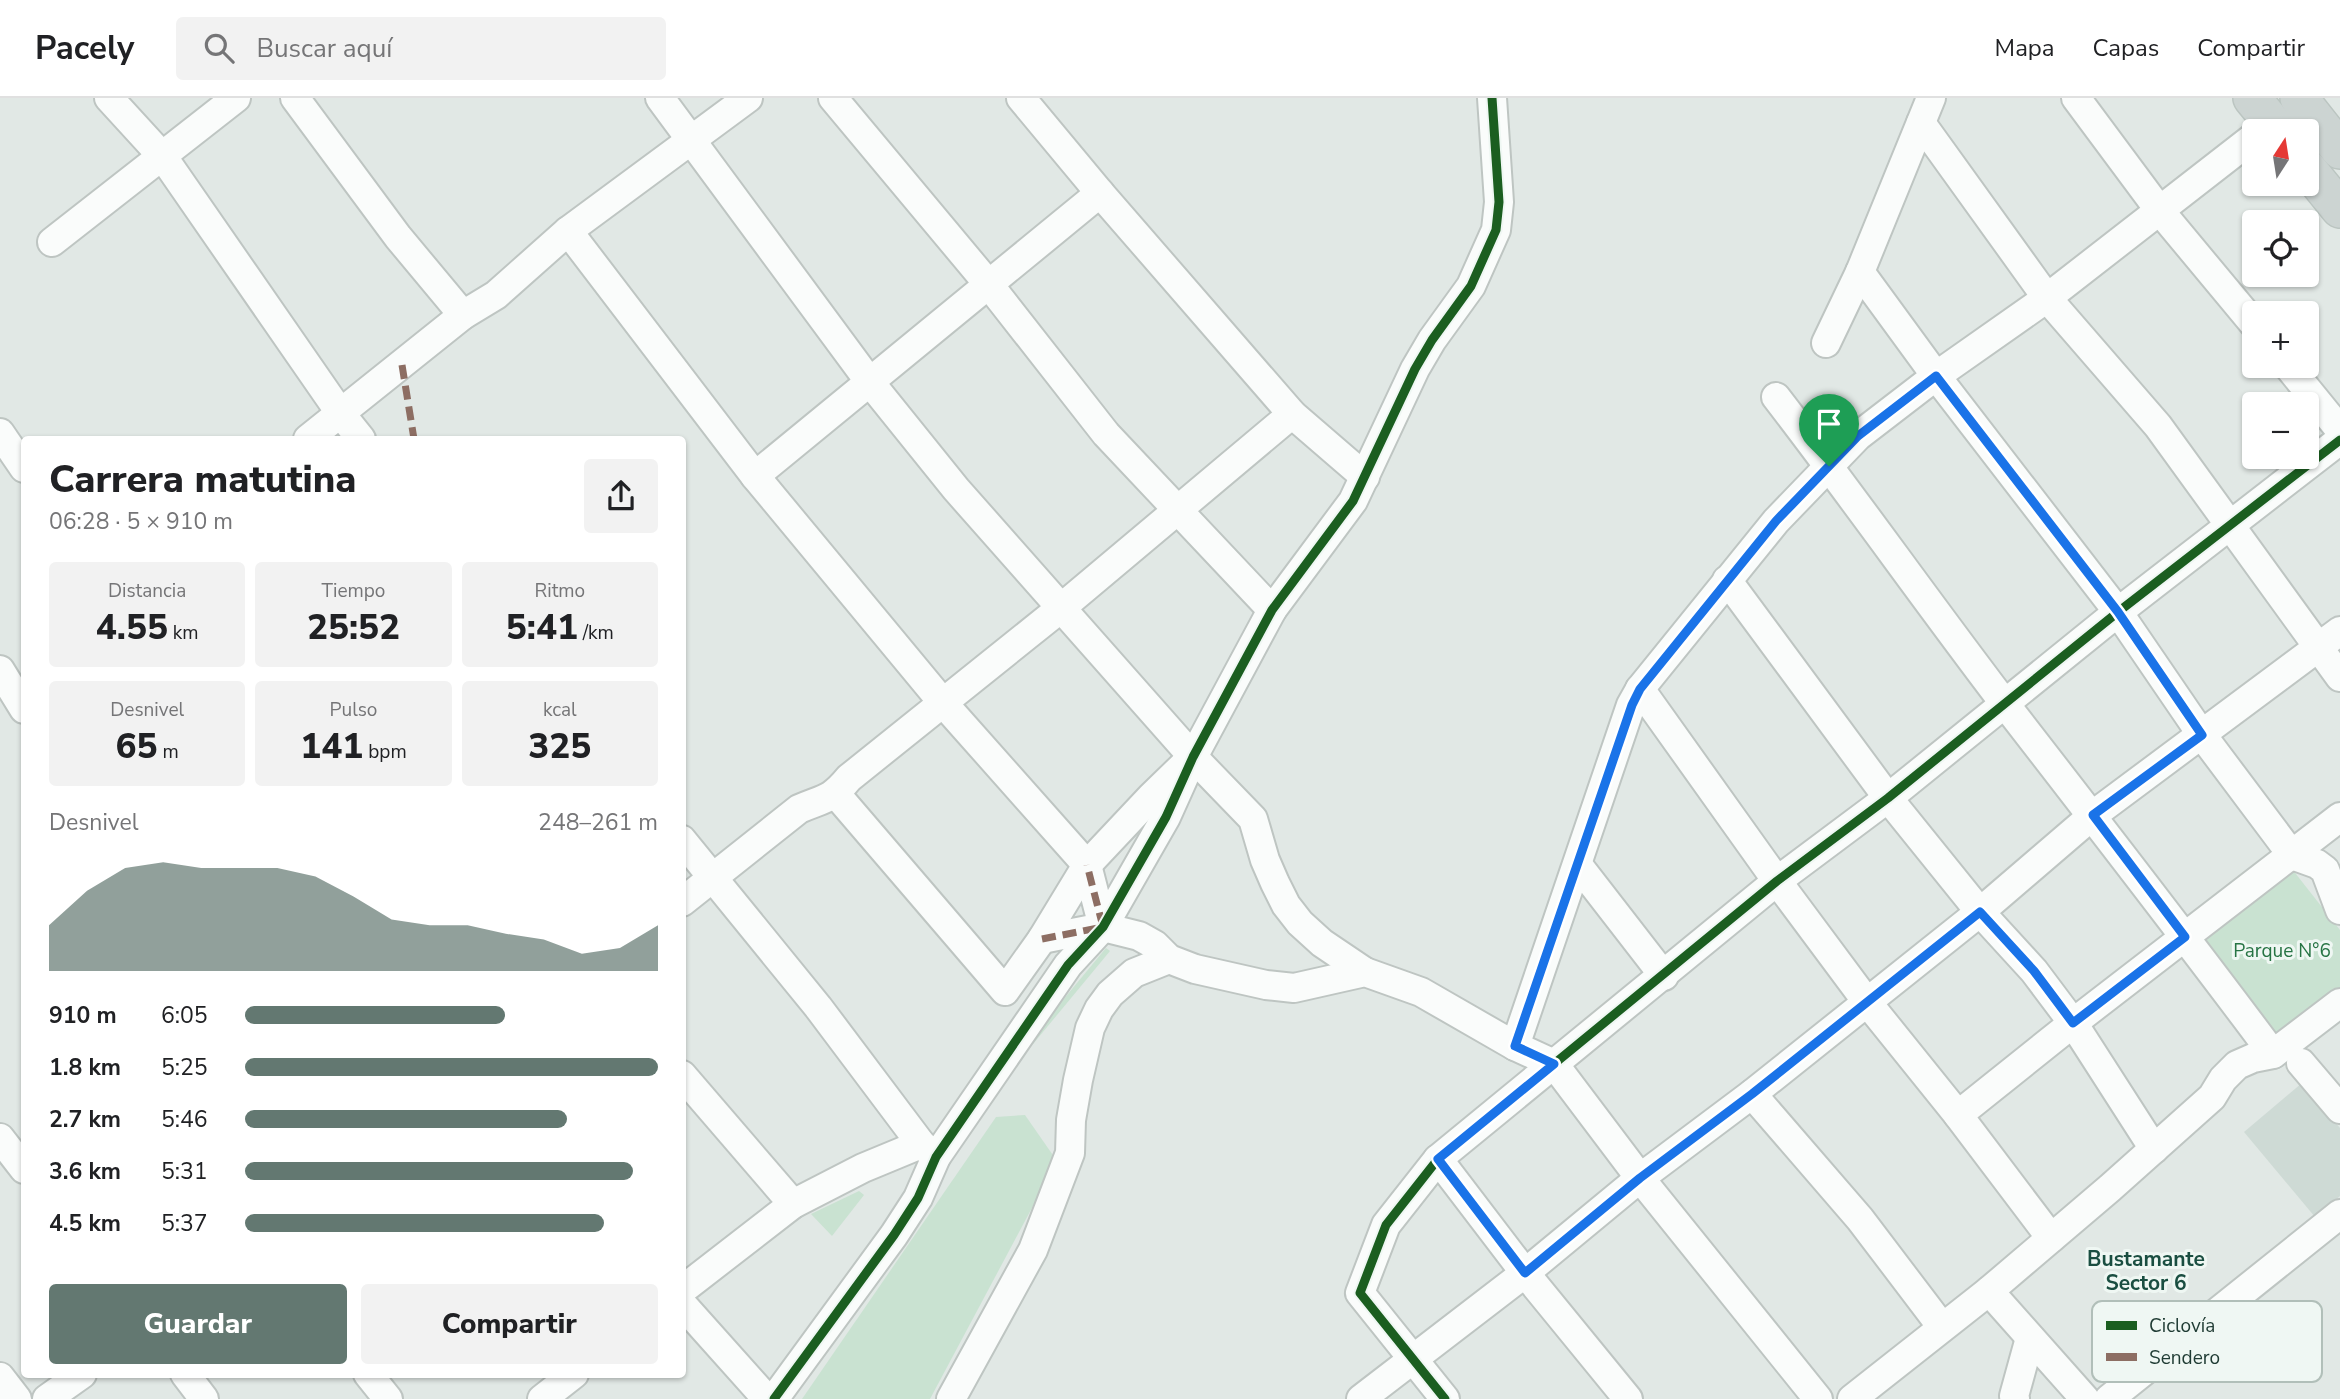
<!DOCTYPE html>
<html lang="es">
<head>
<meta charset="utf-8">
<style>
	body { margin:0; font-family:"Nunito Sans",sans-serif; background:#f2f2f2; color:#202124; height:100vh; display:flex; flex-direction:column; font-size:26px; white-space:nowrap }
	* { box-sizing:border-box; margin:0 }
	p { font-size:23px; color:#757577 }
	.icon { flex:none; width:38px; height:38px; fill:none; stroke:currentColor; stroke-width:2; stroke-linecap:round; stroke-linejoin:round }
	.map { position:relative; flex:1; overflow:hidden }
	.side { position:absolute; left:21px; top:338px; width:665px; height:942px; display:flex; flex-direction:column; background:#fff; border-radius:7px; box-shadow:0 2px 5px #0004 }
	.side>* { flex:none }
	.needle { width:46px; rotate:12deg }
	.controls { position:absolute; left:2242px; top:21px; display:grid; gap:14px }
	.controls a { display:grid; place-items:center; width:77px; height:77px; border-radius:7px; background:#fff; box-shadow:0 2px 5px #0004; font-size:35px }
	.pin { position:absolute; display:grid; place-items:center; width:60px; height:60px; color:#fff; margin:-72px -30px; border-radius:50% 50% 50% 0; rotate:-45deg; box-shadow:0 0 7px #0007 }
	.pin .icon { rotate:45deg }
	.round { display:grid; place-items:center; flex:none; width:74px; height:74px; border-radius:7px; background:#f2f2f2 }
	.summary { display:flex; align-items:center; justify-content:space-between; height:119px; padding:0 28px }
	h1 { font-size:38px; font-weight:800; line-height:52px }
	.stats { display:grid; grid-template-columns:repeat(3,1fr); gap:10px; height:119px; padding:7px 28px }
	.stats div { display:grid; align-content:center; border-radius:7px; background:#f2f2f2; text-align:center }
	.stats b { font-size:35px; font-weight:800 }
	.stats small { font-size:19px; font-weight:400 }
	.stats p { font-size:19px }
	.chart { height:196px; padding:14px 28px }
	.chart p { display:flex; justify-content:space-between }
	.chart svg { width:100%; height:126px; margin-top:7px; fill:#637871; opacity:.7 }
	.primary-button { display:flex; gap:14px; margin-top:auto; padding:14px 28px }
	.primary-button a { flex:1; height:80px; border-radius:7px; background:#637871; color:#fff; font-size:28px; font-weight:800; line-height:80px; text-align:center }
	.primary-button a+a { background:#f2f2f2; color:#202124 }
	ul { padding:0 28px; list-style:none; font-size:23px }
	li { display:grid; grid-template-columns:112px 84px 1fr; align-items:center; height:52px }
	li i { height:18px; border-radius:9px; background:#637871 }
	header { display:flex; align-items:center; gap:42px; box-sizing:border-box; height:98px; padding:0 35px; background:#fff; border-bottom:2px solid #e0e0e0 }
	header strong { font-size:33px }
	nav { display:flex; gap:38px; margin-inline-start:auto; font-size:24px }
	.search { width:490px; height:63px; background:#f2f2f2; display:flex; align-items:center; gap:18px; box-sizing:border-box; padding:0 24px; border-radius:7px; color:#757577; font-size:26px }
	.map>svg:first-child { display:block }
</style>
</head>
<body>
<header>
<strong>Pacely</strong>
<div class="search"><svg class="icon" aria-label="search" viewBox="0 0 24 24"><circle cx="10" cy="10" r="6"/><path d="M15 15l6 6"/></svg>Buscar aquí</div>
<nav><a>Mapa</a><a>Capas</a><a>Compartir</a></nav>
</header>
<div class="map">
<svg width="2340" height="1301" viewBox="0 0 2340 1301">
	<rect width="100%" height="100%" fill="#e1e8e5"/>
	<path fill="#cedad5" d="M2302 985 2340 1030V1098L2315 1119 2244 1034Z"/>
	<g fill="#c9e2d1">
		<path d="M2292 771 2340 832V892L2279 942 2201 841Z"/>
		<path d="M1106 850 1110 853 1033 946 1029 943Z"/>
		<path d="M1025 1017 1057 1063 930 1301H802L996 1019Z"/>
		<path d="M859 1093 864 1097 832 1138 811 1116Z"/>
	</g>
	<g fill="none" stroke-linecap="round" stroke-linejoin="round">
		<g stroke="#bec5c2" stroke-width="32">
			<g id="minor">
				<path d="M109 0 163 59 341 316 361 341"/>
				<path d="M295 0 398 139 463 217"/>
				<path d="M660 0 869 283 956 391 1193 659 1253 721 1265 762 1275 785 1286 807 1300 825 1322 845 1365 874"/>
				<path d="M833 0 990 188 1106 336 1272 512"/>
				<path d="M1021 0 1100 95 1292 316 1365 379"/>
				<path d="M2076 0 2160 113 2254 226"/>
				<path d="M1921 25 2047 200 2158 328 2340 579"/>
				<path d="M568 133 755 378 944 606 1087 767 1103 829"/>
				<path d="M52 144 236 0"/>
				<path d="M1860 174 1936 278 2118 514 2202 637 2292 757 2317 766 2325 772 2340 812"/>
				<path d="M1826 245 1860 174 1931 0"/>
				<path d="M2288 268 2340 332"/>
				<path d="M1776 299C1854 400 1927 504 2005 606 2095 722 2185 838 2273 956"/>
				<path d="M0 335 24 370"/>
				<path d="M308 341 463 217 496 197 568 133 748 0"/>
				<path d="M755 378 1100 95"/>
				<path d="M1727 482 1888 700 1980 814 2034 873 2073 925 2154 1051"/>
				<path d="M0 572 24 611"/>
				<path d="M1640 591 1777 783 1867 904 1958 1017 2051 1140"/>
				<path d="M836 696 1005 893 1042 841 1087 767 1151 699 1183 668"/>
				<path d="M682 742 818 909 921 1046 936 1059"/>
				<path d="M1578 767 1664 878"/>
				<path d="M682 804 799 711C824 700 830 703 849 680L1061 510 1292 316"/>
				<path d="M1042 841 1103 829 1139 838 1155 847 1169 861 1195 871 1266 887 1294 890 1365 874 1421 894 1515 948 1554 966 1640 1080 1818 1301"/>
				<path d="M1515 948 1631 607 1640 591 1776 423 1858 338 1936 278 2047 200 2254 39"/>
				<path d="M2301 965 2340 1011"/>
				<path d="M682 977 793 1106"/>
				<path d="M1752 996 1860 1121 1942 1229"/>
				<path d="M1958 1017 2073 925 2340 719"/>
				<path d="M0 1040 24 1071"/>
				<path d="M1438 1061 1525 1175 1628 1301"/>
				<path d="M682 1192 793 1106 863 1070 921 1046"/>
				<path d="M1989 1193 2085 1301"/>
				<path d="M682 1206 767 1301"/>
				<path d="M185 1276 204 1301"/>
				<path d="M368 1276 388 1301"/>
				<path d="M0 1279 17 1301"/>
				<path d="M47 1301 82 1276"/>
				<path d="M542 1301 574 1276"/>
				<path d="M774 1301 894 1137 918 1100 936 1059 1068 867 1103 829 1166 719 1193 659 1272 512 1353 403 1415 271 1432 242 1471 188 1496 132 1499 104 1492 0"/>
				<path d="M951 1301 1033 1152 1070 1055 1071 1022 1078 982 1090 930 1099 911 1110 896 1134 875 1169 861"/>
				<path d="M1361 1301 1525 1175 1640 1080 1752 996 1980 814 2093 717 2340 533"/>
				<path d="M1445 1301 1360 1195 1386 1127 1438 1061 1777 783 1888 700 2118 514 2340 342"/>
				<path d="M1852 1301 1989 1193 2110 1090 2212 999 2223 981 2237 967 2253 960 2273 956 2340 905"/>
				<path d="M2015 1301 2014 1298 2030 1240"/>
				<path d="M2109 1301 2340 1116"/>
			</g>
		</g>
		<g stroke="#bbc5c1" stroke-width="40">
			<g id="major">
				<path d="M2252 0 2279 33"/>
				<path d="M2299 0 2340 52"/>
				<path d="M2306 69 2340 111"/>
			</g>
		</g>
		<use href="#minor" stroke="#fafcfb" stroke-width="28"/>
		<use href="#major" stroke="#ccd4d2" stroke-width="37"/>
		<g stroke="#8d6e63" stroke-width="7" stroke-dasharray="14 7" stroke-linecap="butt">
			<path d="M402 267 414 341"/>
			<path d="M1042 841 1103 829 1087 767"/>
		</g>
		<g stroke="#eff7f3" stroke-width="13">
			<g id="cycleway">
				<path d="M774 1301 894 1137 918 1100 936 1059 1068 867 1103 829 1166 719 1193 659 1272 512 1353 403 1415 271 1432 242 1471 188 1496 132 1499 104 1492 0"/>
				<path d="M1445 1301 1360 1195 1386 1127 1438 1061 1777 783 1888 700 2118 514 2340 342"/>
			</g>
		</g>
		<use href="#cycleway" stroke="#1b5e20" stroke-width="9"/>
	</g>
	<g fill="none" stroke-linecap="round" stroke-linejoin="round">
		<g stroke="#fff" stroke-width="14">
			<path id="route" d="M1936 278 2118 514 2202 637 2093 717 2185 839 2073 925 2034 873 1980 814 1752 996 1640 1080 1525 1175 1438 1061 1554 966 1515 948 1632 607 1640 591 1776 423 1858 338Z"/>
		</g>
		<use href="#route" stroke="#1a73e8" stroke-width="9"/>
	</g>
	<g text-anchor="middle" stroke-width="6" stroke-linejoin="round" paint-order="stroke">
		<g font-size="19" fill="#277444" stroke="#eff7f3">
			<text x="2282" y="859">Parque N°6</text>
		</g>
		<g font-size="21" font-weight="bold" fill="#1a4e41" stroke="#eff7f3">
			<text x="2146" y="1168">Bustamante<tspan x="2146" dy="24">Sector 6</tspan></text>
		</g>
	</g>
	<rect x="2092" y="1203" width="230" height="81" rx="10" fill="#eff7f3" stroke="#b1bfb9" stroke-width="2"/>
	<rect x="2106" y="1223" width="31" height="9" fill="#1b5e20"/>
	<rect x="2106" y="1255" width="31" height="8" fill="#8d6e63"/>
	<g font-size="19" fill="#1f3b33">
		<text x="2149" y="1234">Ciclovía</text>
		<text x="2149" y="1266">Sendero</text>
	</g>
</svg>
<div class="controls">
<a><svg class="needle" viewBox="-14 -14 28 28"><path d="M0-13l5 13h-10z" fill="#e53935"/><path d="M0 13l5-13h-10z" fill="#757577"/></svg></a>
<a><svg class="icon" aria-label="locate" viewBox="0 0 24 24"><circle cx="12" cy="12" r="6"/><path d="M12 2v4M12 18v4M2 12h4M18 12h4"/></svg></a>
<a>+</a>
<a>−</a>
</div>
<div class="pin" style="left:1829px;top:368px;background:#1e9e55"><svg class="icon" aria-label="arrive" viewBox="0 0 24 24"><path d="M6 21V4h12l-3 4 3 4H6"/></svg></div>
<section class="side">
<div class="summary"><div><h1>Carrera matutina</h1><p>06:28 · 5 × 910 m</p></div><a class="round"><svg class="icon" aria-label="share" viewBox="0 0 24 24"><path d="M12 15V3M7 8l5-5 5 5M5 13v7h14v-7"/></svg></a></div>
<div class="stats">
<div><p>Distancia</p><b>4.55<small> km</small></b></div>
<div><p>Tiempo</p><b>25:52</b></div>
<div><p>Ritmo</p><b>5:41<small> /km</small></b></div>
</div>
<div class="stats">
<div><p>Desnivel</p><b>65<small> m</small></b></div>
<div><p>Pulso</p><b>141<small> bpm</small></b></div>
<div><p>kcal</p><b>325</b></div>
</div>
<div class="chart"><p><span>Desnivel</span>248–261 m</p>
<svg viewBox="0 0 160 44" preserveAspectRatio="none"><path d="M0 44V28L10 16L20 8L30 6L40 8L50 8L60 8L70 11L80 18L90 26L100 28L110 28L120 31L130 33L140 38L150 36L160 28V44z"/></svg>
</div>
<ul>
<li><b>910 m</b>6:05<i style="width:63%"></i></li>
<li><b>1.8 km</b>5:25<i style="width:100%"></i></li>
<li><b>2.7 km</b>5:46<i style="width:78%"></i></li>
<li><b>3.6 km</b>5:31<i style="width:94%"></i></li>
<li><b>4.5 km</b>5:37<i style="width:87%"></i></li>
</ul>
<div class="primary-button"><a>Guardar</a><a>Compartir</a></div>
</section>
</div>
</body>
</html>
